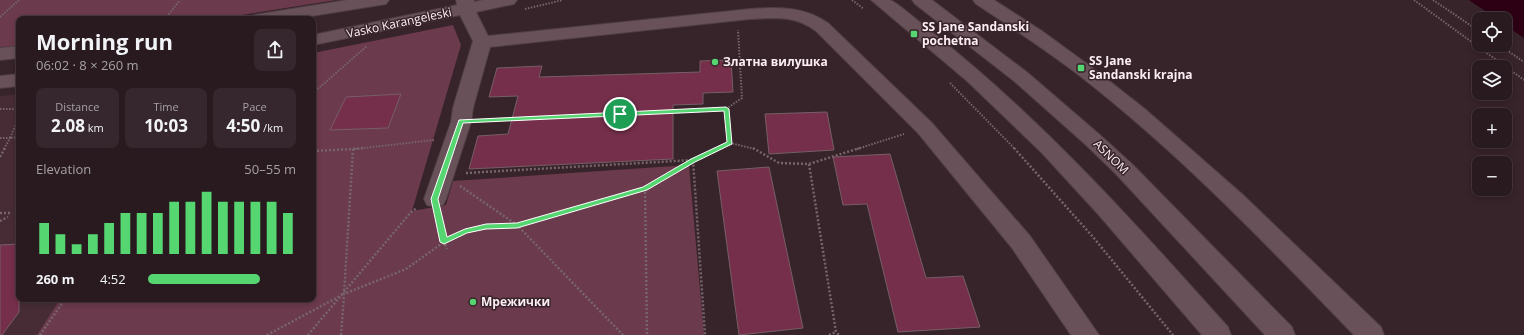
<!DOCTYPE html>
<html lang="en">
<head>
<meta charset="utf-8">
<style>
	body { margin:0; font-family:"Open Sans",sans-serif; background:#35272d; color:#f1f3f6; height:100vh; display:flex; flex-direction:column; font-size:15px; white-space:nowrap }
	* { box-sizing:border-box; margin:0 }
	p { font-size:13px; color:#a5a1a5 }
	.icon { flex:none; width:22px; height:22px; fill:none; stroke:currentColor; stroke-width:2; stroke-linecap:round; stroke-linejoin:round }
	.map { position:relative; flex:1; overflow:hidden }
	.side { position:absolute; left:16px; top:16px; width:300px; height:286px; display:flex; flex-direction:column; background:#291a20; border-radius:8px; box-shadow:0 2px 6px #0003,0 0 0 1px #45383e }
	.side>* { flex:none }
	.tools { position:absolute; left:1472px; top:12px; display:grid; gap:8px }
	.tools a { display:grid; place-items:center; width:40px; height:40px; border-radius:8px; background:#291a20; box-shadow:0 2px 6px #0003,0 0 0 1px #45383e; font-size:20px }
	.pin { position:absolute; display:grid; place-items:center; width:34px; height:34px; color:#fff; margin:-17px; border:2px solid #fff; border-radius:50%; box-shadow:0 1px 4px #0007 }
	.round { display:grid; place-items:center; flex:none; width:42px; height:42px; border-radius:8px; background:#35272d }
	.headline { display:flex; align-items:center; justify-content:space-between; height:68px; padding:0 20px }
	h1 { font-size:22px; font-weight:700; line-height:30px }
	.metrics { display:grid; grid-template-columns:repeat(3,1fr); gap:6px; height:68px; padding:4px 20px }
	.metrics div { display:grid; align-content:center; border-radius:8px; background:#35272d; text-align:center }
	.metrics b { font-size:17px; font-weight:700 }
	.metrics small { font-size:11px; font-weight:400 }
	.metrics p { font-size:11px }
	.chart { height:112px; padding:8px 20px }
	.chart p { display:flex; justify-content:space-between }
	.chart svg { width:100%; height:72px; margin-top:4px; stroke:#56d671; stroke-width:6 }
	ul { padding:0 20px; list-style:none; font-size:13px }
	li { display:grid; grid-template-columns:64px 48px 1fr; align-items:center; height:30px }
	li i { height:10px; border-radius:5px; background:#56d671 }
	.map>svg:first-child { display:block }
</style>
</head>
<body>
<div class="map">
<svg width="1524" height="335" viewBox="0 0 1524 335">
	<rect width="100%" height="100%" fill="#37232a"/>
	<path fill="#472c35" d="M19 94V299H60L37 335H0V96Z"/>
	<g fill="#6b3a4c">
		<path d="M0 0H336L217 19H19V46L0 48Z"/>
		<path d="M453 25 461 45 412 211 446 205 453 181 689 165 704 335H37L60 299H313V53Z"/>
	</g>
	<path fill="#2d0014" d="M1469 0H1524V38L1505 25V19H1497Z"/>
	<g fill="#752f4a" stroke="#765e66">
		<path d="M731 60 733 92 703 93V104L673 105V159L469 169 478 136 508 134 518 96 489 97 497 68 542 66 539 77 700 72V61Z"/>
		<path d="M401 94 388 128 330 130 346 97Z"/>
		<path d="M827 112 834 150 769 154 765 114Z"/>
		<path d="M890 154 926 278 963 276 980 327 898 332 867 204 843 205 833 157Z"/>
		<path d="M769 167 803 328 739 335 717 171Z"/>
		<path d="M19 244V312L2 335H0V245Z"/>
	</g>
	<g fill="none" stroke-linecap="round" stroke-linejoin="round">
		<g stroke="#4f3e43" stroke-width="2">
			<g id="minor">
				<path d="M347 0H389L386 4 380 5 293 19H251L254 15 260 14Z"/>
				<path d="M456 0H474V2L483 0H517L514 4 476 12 488 36 750 9C778 7 804 6 828 23L932 123 1030 236 1099 335H1071L1012 248 918 133 816 31C794 15 775 18 750 19L490 47 473 108 471 122 446 199 443 205 435 207 427 205 424 199 451 122 453 108 473 41 460 15 313 45V35L457 5Z"/>
				<path d="M871 0C877 0 884 0 890 0 897 2 925 27 933 33 1042 119 1135 223 1228 327L1231 335H1202L1098 214 1041 152 967 81Z"/>
				<path d="M912 0H932L1028 73 1100 135 1132 164 1292 327 1295 335H1265L1116 174 1086 145 1014 81 915 4Z"/>
				<path d="M973 0H994L1042 31 1094 69 1145 109 1242 194 1381 327 1384 335H1354C1267 245 1179 153 1080 76 1046 50 1011 27 976 4Z"/>
				<path d="M19 46V58L0 60V48Z"/>
				<path d="M19 74V86L0 88V76Z"/>
			</g>
		</g>
		<g stroke="#77656b" stroke-width="2" stroke-dasharray="1.5 1.5" stroke-linecap="butt">
			<path d="M852 0 864 9"/>
			<path d="M1414 0 1524 80"/>
			<path d="M1433 0 1479 31"/>
			<path d="M525 9 563 0"/>
			<path d="M0 17 19 0"/>
			<path d="M165 19 180 0"/>
			<path d="M1499 45 1524 62"/>
			<path d="M950 83 1015 149"/>
			<path d="M313 93 367 46"/>
			<path d="M0 109H19"/>
			<path d="M726 109 742 98 738 30"/>
			<path d="M19 117 10 138 19 137"/>
			<path d="M481 121 726 109 730 143 755 149"/>
			<path d="M0 138H10L4 149"/>
			<path d="M355 149 434 140"/>
			<path d="M717 149 730 143"/>
			<path d="M857 149 904 134"/>
		</g>
		<g stroke="#77656b" stroke-width="2.5" stroke-dasharray="2 2" stroke-linecap="butt">
			<path d="M753 148 779 163 809 164 836 332 839 335"/>
			<path d="M1014 148 1093 237 1173 335"/>
			<path d="M353 149 364 148"/>
			<path d="M313 151 353 149 344 294 406 269 444 242 465 231 486 226 517 225 645 188 693 160 720 148"/>
			<path d="M0 157 5 148"/>
			<path d="M809 164 860 148"/>
			<path d="M466 173 693 160 705 335"/>
			<path d="M460 186 517 225 623 335"/>
			<path d="M645 188 647 335"/>
			<path d="M0 213H12"/>
			<path d="M439 217 444 242 447 249"/>
			<path d="M0 221 8 217"/>
			<path d="M40 335 65 299"/>
			<path d="M267 335 342 295"/>
			<path d="M308 335 411 212 417 208"/>
			<path d="M341 335 344 295"/>
			<path d="M829 335 836 332"/>
		</g>
		<use href="#minor" fill="#685158" fill-rule="evenodd"/>
	</g>
	<path fill="#56d671" stroke="#fff" fill-rule="evenodd" d="M726 107 729 109 732 144 695 162 647 190 517 228 486 229 467 233 444 244 440 242 431 199 459 120ZM724 111 727 142 691 159 643 187 517 223 486 224 465 229 447 237 438 199 463 123Z"/>
	<g fill="#56d671" stroke="#37232a" stroke-width="1.5">
		<rect x="910" y="30" width="8" height="8" rx="2"/>
		<circle cx="715" cy="62" r="4"/>
		<rect x="1077" y="64" width="8" height="8" rx="2"/>
		<circle cx="473" cy="302" r="4"/>
	</g>
	<g text-anchor="middle" stroke-width="3" stroke-linejoin="round" paint-order="stroke">
		<g font-size="12" fill="#fceef2" stroke="#37232a">
			<text transform="translate(399 23) rotate(-12)" y="4">Vasko Karangeleski</text>
			<text transform="translate(1111 157) rotate(44)" y="4">ASNOM</text>
		</g>
		<g font-size="12" font-weight="bold" fill="#fceef2" stroke="#37232a" text-anchor="start">
			<text x="922" y="31">SS Jane Sandanski<tspan x="922" dy="14">pochetna</tspan></text>
			<text x="1089" y="65">SS Jane<tspan x="1089" dy="14">Sandanski krajna</tspan></text>
			<text x="723" y="66">Златна вилушка</text>
			<text x="481" y="306">Мрежички</text>
		</g>
	</g>
</svg>
<div class="tools">
<a><svg class="icon" aria-label="locate" viewBox="0 0 24 24"><circle cx="12" cy="12" r="6"/><path d="M12 2v4M12 18v4M2 12h4M18 12h4"/></svg></a>
<a><svg class="icon" aria-label="layers" viewBox="0 0 24 24"><path d="M12 4l9 5-9 5-9-5zM3 14l9 5 9-5"/></svg></a>
<a>+</a>
<a>−</a>
</div>
<div class="pin" style="left:620px;top:114px;background:#1e9e55"><svg class="icon" aria-label="arrive" viewBox="0 0 24 24"><path d="M6 21V4h12l-3 4 3 4H6"/></svg></div>
<section class="side">
<div class="headline"><div><h1>Morning run</h1><p>06:02 · 8 × 260 m</p></div><a class="round"><svg class="icon" aria-label="share" viewBox="0 0 24 24"><path d="M12 15V3M7 8l5-5 5 5M5 13v7h14v-7"/></svg></a></div>
<div class="metrics">
<div><p>Distance</p><b>2.08<small> km</small></b></div>
<div><p>Time</p><b>10:03</b></div>
<div><p>Pace</p><b>4:50<small> /km</small></b></div>
</div>
<div class="chart"><p><span>Elevation</span>50–55 m</p>
<svg viewBox="0 0 160 44" preserveAspectRatio="none"><path d="M5 44V25M15 44V32M25 44V38M35 44V32M45 44V25M55 44V19M65 44V19M75 44V19M85 44V12M95 44V12M105 44V6M115 44V12M125 44V12M135 44V12M145 44V12M155 44V19"/></svg>
</div>
<ul>
<li><b>260 m</b>4:52<i style="width:76%"></i></li>
</ul>
</section>
</div>
</body>
</html>
